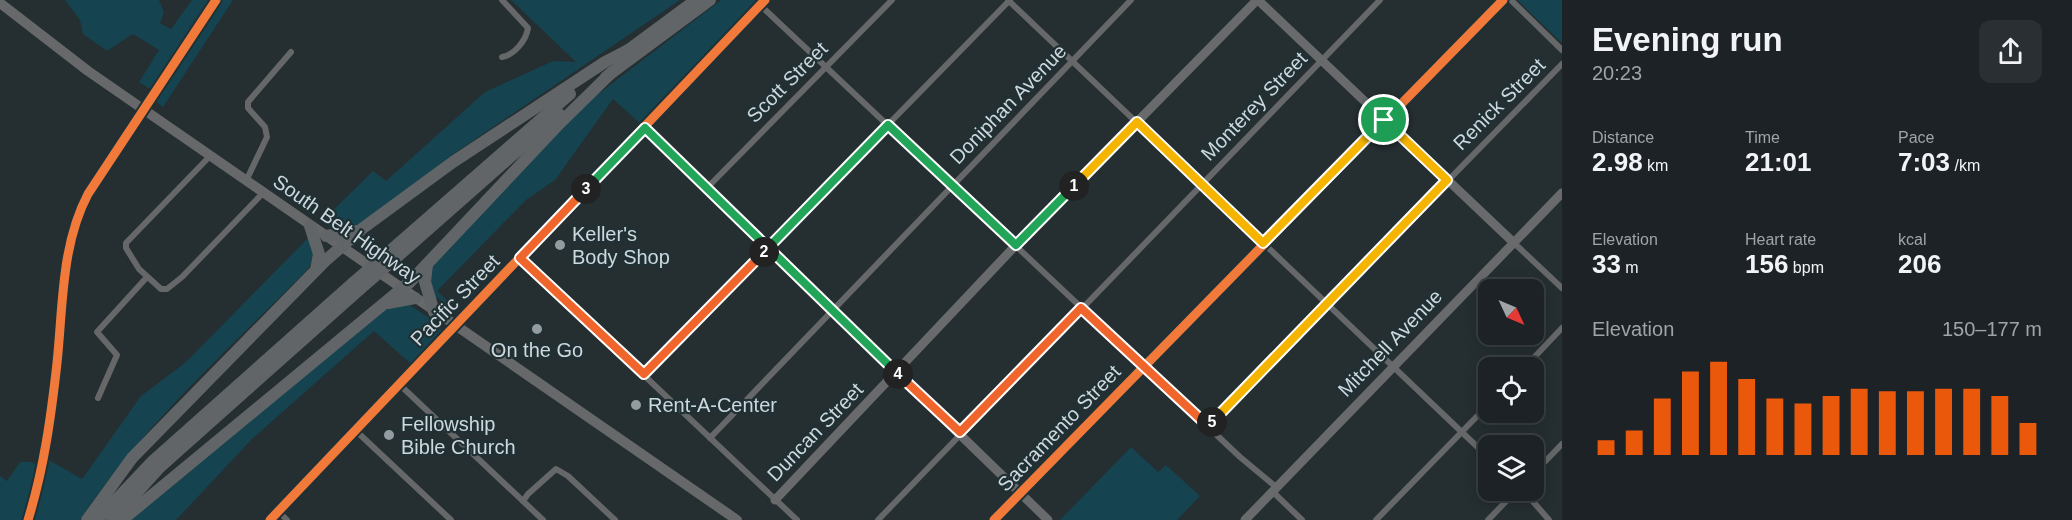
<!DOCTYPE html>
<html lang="en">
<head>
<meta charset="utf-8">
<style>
	body { margin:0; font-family:Arial,sans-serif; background:#292f32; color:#f1f3f6; height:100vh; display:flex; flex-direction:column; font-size:22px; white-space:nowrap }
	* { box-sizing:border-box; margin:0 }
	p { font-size:20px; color:#a0a4a7 }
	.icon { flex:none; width:33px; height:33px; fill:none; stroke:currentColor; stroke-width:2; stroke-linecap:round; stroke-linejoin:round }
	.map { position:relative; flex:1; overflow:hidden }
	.sheet { display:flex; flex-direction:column; background:#1c2225; width:510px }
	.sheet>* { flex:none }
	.needle { width:39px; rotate:134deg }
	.fabs { position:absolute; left:1478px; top:279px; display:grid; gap:12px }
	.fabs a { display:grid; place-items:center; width:66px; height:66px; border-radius:12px; background:#1c2225; box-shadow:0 3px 15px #0003,0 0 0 2px #3a3f42; font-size:30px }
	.pin { position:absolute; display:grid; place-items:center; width:51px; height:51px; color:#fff; margin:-26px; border:3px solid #fff; border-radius:50%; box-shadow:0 2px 6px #0007 }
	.km { position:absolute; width:30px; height:30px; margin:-15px; border-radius:50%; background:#222; color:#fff; font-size:16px; line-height:30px; text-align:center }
	.round { display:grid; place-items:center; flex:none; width:63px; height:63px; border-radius:12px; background:#292f32 }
	.overview { display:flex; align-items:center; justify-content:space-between; height:102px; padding:0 30px }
	h1 { font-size:33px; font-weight:600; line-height:45px }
	.metrics { display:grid; grid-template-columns:repeat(3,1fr); gap:9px; height:102px; padding:6px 30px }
	.metrics div { display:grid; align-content:center }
	.metrics b { font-size:26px; font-weight:600 }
	.metrics small { font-size:16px; font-weight:400 }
	.metrics p { font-size:16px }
	.chart { height:168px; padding:12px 30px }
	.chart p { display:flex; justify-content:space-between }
	.chart svg { width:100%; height:108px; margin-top:6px; stroke:#ea580c; stroke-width:6 }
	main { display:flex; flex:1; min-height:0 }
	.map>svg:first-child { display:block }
</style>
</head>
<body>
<main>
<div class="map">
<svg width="1562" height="520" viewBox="0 0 1562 520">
	<rect width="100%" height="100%" fill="#252e31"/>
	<g fill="#15434f">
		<path d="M65 0H159L164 13 160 23 171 29 192 0H233L163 107 155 101 162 89 154 84 150 89 139 82 159 50 133 34 107 51 83 34 80 20Z"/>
		<path d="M511 0H680L452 155 360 226 336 231 322 221 373 171 386 181 485 92 553 61 576 62Z"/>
		<path d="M721 0H762L642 125 613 99 555 180 526 200 437 291 462 314 434 296 428 272 431 267 556 133 593 98Z"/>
		<path d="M1517 0H1562V43Z"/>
		<path d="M309 237C316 251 316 260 305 272 226 352 142 426 80 520H0V476L7 481 20 462H31L47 469 49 460 82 479 141 396 186 362Z"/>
		<path d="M405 302 440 325 441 331 411 364 374 331 252 439 176 520H128L388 306Z"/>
		<path d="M1131 447 1158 472 1166 465 1200 496 1177 520H1060Z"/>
	</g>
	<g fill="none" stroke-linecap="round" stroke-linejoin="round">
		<g stroke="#666768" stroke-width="6">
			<path d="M1008 0 1488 457"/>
			<path d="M1511 0 1562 50"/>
			<path d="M760 5 1240 457 1276 487"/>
			<path d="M502 57C514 55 526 41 528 28L502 0"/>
			<path d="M210 156 126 243V248L139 269 161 289H167L182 277 263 193"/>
			<path d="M246 181 267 137 265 127 248 108V102L291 52"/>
			<path d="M706 189 892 0"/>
			<path d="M1513 242 1562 288"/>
			<path d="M520 258 797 520"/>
			<path d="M1524 368 1562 328"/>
			<path d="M644 374 1010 0"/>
			<path d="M400 385 543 520"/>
			<path d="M98 398 117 355 97 332 147 277"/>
			<path d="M1208 426 1562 64"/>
			<path d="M355 430 451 520"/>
			<path d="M710 438 1131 0"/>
			<path d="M1533 474 1562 444"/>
			<path d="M1523 490 1549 520"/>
			<path d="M1272 491 1302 520"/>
			<path d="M523 501 528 494 556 469 568 476 615 520"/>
			<path d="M278 511 287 520"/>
			<path d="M270 520 456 326"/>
			<path d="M878 520 1380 0"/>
			<path d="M994 520 1503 0"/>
			<path d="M1376 520 1488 405"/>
			<path d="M1488 520 1517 490"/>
		</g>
		<g stroke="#686a6b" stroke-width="9">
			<path d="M1258 0 1513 242"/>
			<path d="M644 128 1048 520"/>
			<path d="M456 326 765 0"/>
			<path d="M775 500 1016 245 1257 0"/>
			<path d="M1245 520 1562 193"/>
		</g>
		<path stroke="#66686a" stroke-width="10" d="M0 3 88 71 737 520"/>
		<g stroke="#616567" stroke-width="12">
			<path d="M627 51 696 0"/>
			<path d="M606 77 710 0"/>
			<path d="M310 226 319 254 316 270"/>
			<path d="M326 236 356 231"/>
			<path d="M390 251 570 94"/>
			<path d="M398 256 559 114"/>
			<path d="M427 264 425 282 434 312"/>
			<path d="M388 303 415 298"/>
			<path d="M87 520 132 458 325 261 363 228 453 162 605 62 632 48"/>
			<path d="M97 520 153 461 353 283"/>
			<path d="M112 520 160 467 360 289"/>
			<path d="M122 520 410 282 560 123 612 72"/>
		</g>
		<g stroke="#616567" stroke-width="12">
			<path d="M353 283 390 251"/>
			<path d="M360 289 398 256"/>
		</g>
		<g stroke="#203136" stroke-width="13">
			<g id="cycleway">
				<path d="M28 520C44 468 51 417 57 363 63 307 61 245 88 194L216 0"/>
				<path d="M270 520 765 0"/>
				<path d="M994 520 1503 0"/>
			</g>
		</g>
		<use href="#cycleway" stroke="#f17a3a" stroke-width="9"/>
	</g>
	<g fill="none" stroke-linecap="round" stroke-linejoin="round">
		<g stroke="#fff" stroke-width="12">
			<path id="split-1" d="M1074 186 1137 122 1263 243 1384 120"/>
		</g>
		<g stroke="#fff" stroke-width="12">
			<path id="split-2" d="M764 252 888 125 1016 245 1074 186"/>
		</g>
		<g stroke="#fff" stroke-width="12">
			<path id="split-3" d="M586 189 520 258 644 374 764 252"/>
		</g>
		<g stroke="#fff" stroke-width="12">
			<path id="split-4" d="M586 189 645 128 898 374"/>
		</g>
		<g stroke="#fff" stroke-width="12">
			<path id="split-5" d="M898 374 960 432 1081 308 1208 426 1212 422"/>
		</g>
		<g stroke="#fff" stroke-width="12">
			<path id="split-6" d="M1212 422 1447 180 1384 120"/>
		</g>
		<use href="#split-1" stroke="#f5b400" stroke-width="8"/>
		<use href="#split-2" stroke="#22a559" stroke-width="8"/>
		<use href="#split-3" stroke="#f0652b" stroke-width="8"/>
		<use href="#split-4" stroke="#22a559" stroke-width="8"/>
		<use href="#split-5" stroke="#f0652b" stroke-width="8"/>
		<use href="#split-6" stroke="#f5b400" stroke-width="8"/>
	</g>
	<g fill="#949ca0" stroke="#203136" stroke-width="2">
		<circle cx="560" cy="245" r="6"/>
		<circle cx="537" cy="329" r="6"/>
		<circle cx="636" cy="405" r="6"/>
		<circle cx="389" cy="435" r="6"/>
	</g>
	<g text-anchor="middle" stroke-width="4.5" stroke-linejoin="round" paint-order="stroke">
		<g font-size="20" fill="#cfd8dc" stroke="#203136">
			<text transform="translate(787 82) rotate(-45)" y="7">Scott Street</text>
			<text transform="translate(1008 104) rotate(-46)" y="7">Doniphan Avenue</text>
			<text transform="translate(1499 104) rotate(-45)" y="7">Renick Street</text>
			<text transform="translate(1254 106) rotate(-46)" y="7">Monterey Street</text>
			<text transform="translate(347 229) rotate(35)" y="7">South Belt Highway</text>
			<text transform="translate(455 300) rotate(-46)" y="7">Pacific Street</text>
			<text transform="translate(1390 343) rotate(-46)" y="7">Mitchell Avenue</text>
			<text transform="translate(1059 428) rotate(-46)" y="7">Sacramento Street</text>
			<text transform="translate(815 432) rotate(-46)" y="7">Duncan Street</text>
		</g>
		<g font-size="20" fill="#cfd8dc" stroke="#203136" text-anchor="start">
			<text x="572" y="241">Keller's<tspan x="572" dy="23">Body Shop</tspan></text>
			<text x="537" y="357" text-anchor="middle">On the Go</text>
			<text x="648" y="412">Rent-A-Center</text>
			<text x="401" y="431">Fellowship<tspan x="401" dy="23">Bible Church</tspan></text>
		</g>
	</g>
</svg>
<div class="fabs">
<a><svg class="needle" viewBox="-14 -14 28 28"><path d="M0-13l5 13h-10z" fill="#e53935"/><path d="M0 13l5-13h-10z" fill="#a0a4a7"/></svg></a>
<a><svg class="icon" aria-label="locate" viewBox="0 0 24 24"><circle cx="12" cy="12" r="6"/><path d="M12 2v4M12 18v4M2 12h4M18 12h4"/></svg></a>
<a><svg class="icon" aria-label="layers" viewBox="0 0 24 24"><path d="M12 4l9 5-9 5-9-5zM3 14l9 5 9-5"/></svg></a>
</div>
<div class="pin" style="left:1384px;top:120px;background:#1e9e55"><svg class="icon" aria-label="arrive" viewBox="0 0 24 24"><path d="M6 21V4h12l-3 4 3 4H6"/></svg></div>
<b class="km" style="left:1074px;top:186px">1</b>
<b class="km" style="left:764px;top:252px">2</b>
<b class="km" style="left:586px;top:189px">3</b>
<b class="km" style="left:898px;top:374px">4</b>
<b class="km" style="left:1212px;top:422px">5</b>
</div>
<section class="sheet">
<div class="overview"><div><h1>Evening run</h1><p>20:23</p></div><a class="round"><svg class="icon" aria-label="share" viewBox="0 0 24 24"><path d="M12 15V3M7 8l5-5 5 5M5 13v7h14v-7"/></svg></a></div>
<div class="metrics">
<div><p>Distance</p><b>2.98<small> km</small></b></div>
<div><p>Time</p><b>21:01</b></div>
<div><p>Pace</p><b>7:03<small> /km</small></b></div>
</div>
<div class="metrics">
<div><p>Elevation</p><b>33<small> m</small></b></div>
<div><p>Heart rate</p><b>156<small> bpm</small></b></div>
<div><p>kcal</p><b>206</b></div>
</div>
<div class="chart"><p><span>Elevation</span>150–177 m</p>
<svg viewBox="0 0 160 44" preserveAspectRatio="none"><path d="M5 44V38M15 44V34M25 44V21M35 44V10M45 44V6M55 44V13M65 44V21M75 44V23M85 44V20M95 44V17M105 44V18M115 44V18M125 44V17M135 44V17M145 44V20M155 44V31"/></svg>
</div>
</section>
</main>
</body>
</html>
